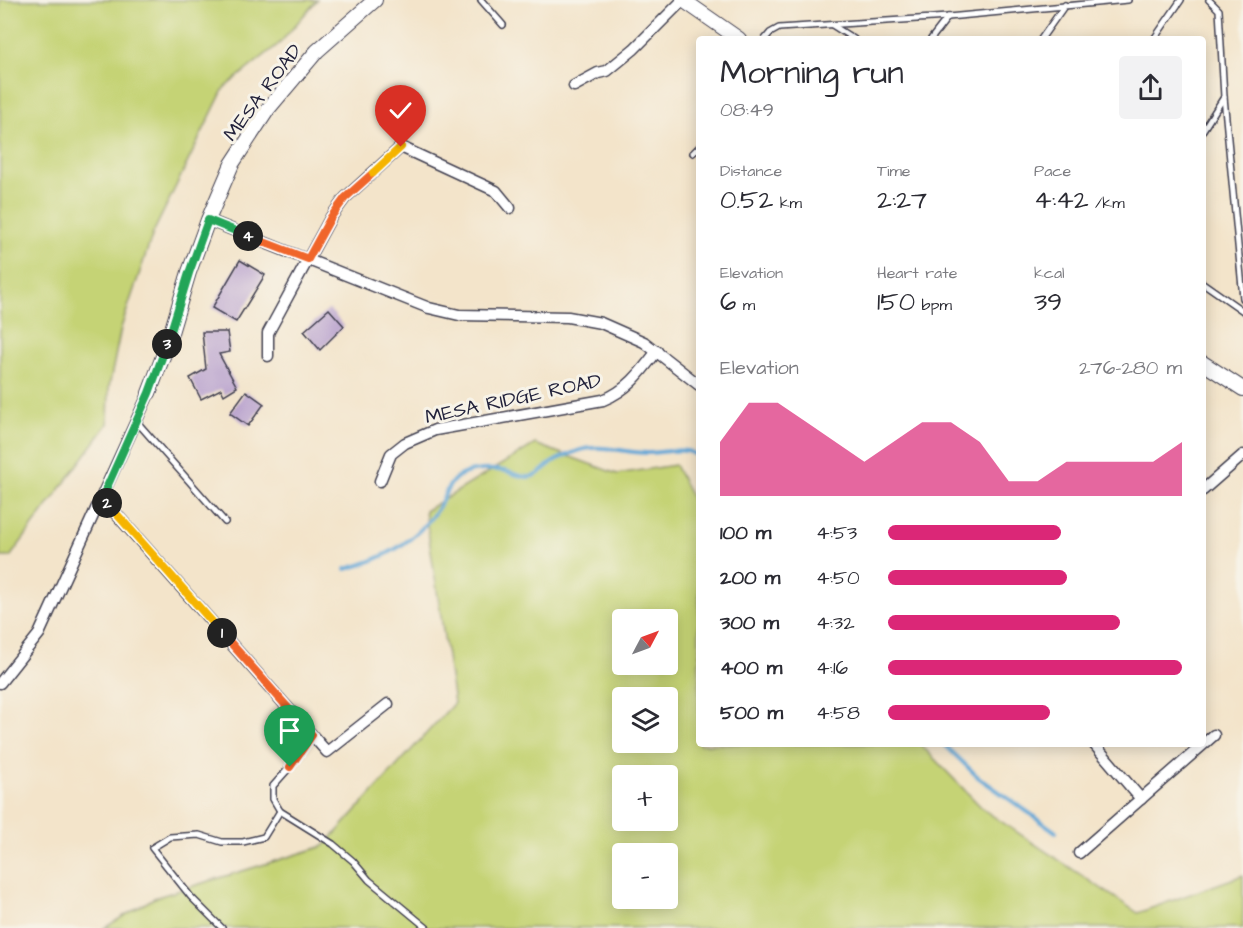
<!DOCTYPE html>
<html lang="en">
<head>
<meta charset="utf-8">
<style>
	body { margin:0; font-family:"Architects Daughter",sans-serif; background:#f2f2f3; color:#2b2b33; height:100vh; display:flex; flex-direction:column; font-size:22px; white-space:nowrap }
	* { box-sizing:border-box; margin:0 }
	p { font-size:20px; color:#7c7c81 }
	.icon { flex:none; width:33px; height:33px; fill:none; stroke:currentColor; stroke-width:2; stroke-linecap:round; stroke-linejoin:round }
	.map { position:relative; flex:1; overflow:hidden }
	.side { position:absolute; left:696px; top:36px; width:510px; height:711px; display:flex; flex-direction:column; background:#fff; border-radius:6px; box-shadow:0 3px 15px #0003 }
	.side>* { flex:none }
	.needle { width:39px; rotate:49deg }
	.tools { position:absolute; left:612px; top:609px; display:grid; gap:12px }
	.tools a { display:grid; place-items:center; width:66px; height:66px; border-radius:6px; background:#fff; box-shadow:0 3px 15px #0003; font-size:30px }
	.pin { position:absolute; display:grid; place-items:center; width:51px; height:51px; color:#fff; margin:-62px -26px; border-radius:50% 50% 50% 0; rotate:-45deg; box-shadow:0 0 6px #0007 }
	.pin .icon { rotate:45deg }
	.km { position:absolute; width:30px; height:30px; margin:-15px; border-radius:50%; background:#222; color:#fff; font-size:16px; line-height:30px; text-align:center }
	.round { display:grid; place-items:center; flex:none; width:63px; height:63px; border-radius:6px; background:#f2f2f3 }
	.summary { display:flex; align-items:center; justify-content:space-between; height:102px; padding:0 24px }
	h1 { font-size:33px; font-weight:600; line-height:45px }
	.figures { display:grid; grid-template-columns:repeat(3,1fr); gap:9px; height:102px; padding:6px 24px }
	.figures div { display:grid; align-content:center }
	.figures b { font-size:26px; font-weight:600 }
	.figures small { font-size:16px; font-weight:400 }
	.figures p { font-size:16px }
	.chart { height:168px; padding:12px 24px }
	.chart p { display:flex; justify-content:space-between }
	.chart svg { width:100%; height:108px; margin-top:6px; fill:#db2777; opacity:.7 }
	ul { padding:0 24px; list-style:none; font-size:20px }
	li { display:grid; grid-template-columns:96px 72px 1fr; align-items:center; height:45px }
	li i { height:15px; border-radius:8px; background:#db2777 }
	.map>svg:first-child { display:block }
</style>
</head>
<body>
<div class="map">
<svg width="1243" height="928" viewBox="0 0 1243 928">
	<rect width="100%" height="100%" fill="#f7f3e8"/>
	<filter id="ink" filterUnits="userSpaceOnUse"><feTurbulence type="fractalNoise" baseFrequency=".0167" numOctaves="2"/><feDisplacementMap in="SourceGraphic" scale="12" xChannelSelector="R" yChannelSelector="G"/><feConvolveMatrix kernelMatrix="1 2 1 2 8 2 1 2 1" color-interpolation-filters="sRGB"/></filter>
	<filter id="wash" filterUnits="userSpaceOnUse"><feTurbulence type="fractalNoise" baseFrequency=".008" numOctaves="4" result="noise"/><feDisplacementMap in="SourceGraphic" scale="24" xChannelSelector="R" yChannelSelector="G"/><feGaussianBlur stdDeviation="1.35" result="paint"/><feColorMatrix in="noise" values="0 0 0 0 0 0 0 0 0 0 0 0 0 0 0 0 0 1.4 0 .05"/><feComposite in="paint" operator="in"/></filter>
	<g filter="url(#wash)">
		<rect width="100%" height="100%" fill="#f3e4ca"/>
		<g fill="#c5d375" stroke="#747a58" stroke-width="1.5" fill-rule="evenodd">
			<path d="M0 0H317L280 43 224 88 153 233 121 328 109 387 108 424 10 557H0Z"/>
			<path d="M535 444 617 474 675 465 699 513V744H920L984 810 1138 913 1243 875V928H104L154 898 324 846 454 703 425 511ZM622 620H668V664H622ZM622 698H668V742H622ZM622 776H668V820H622ZM622 854H668V898H622Z"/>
		</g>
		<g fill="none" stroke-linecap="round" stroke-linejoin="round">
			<g stroke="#62a7d7" stroke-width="4">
				<path d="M346 569C384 559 416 542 438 508 445 497 448 481 461 475 473 469 492 469 505 471 513 473 520 477 528 477 538 477 543 469 550 464 557 459 567 455 575 452 599 442 622 453 647 453 659 453 675 449 687 451 692 452 695 454 699 457"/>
				<path d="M944 744 978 777 1056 832"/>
			</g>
		</g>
		<g id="blocks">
			<g fill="#b9a3ce">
				<path d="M240 260 265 275 236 322 212 308Z"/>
				<path d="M329 309 344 326 320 350 304 331Z"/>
				<path d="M202 332H227L230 352 219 354 237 387 224 395 221 389 201 399 190 378 206 369Z"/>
				<path d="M246 391 264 404 248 426 230 413Z"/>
			</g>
		</g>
	</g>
	<g filter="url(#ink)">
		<use href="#blocks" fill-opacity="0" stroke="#413f50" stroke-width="1.5"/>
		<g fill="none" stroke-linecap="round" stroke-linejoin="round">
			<g stroke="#413f50" stroke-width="8">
				<g id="service">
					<path d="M481 0 503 25"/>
					<path d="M1209 0 1219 10 1224 97 1243 298"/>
					<path d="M832 25 854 39"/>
					<path d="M765 39 770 33 779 28 948 17 1128 0"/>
					<path d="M931 39 948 17"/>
					<path d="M1041 39 1065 5"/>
					<path d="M1154 39 1181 0"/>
					<path d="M1203 130 1224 97"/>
					<path d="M693 153 699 147"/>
					<path d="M1203 283 1243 311"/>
					<path d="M137 422 225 522"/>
					<path d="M312 735 290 767 273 786V799L280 811 333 844 353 861 369 880 427 928"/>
					<path d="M222 928 191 897 152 848 170 837 199 835 222 842H243L264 837 280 811"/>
				</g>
			</g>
			<g stroke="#413f50" stroke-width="13">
				<g id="minor">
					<path d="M574 86 598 73 607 71 634 49 683 0"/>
					<path d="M208 220 429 308 459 315 568 317 601 323 644 342 699 385"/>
					<path d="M268 356V333L331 217 345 198 401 147 496 191 510 208"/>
					<path d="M380 481 391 454 405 443 435 430 603 400C628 390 641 372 657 351"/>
					<path d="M1203 490 1243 455"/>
					<path d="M102 498 327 752 388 704"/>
					<path d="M0 683 39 634 149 393"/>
					<path d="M1094 744 1141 799"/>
					<path d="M1079 853 1214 735"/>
				</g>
			</g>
			<g stroke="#413f50" stroke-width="16">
				<g id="tertiary">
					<path d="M683 0 739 39"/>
					<path d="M1203 363 1243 389"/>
					<path d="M149 393 167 346 189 272 208 220 232 164 268 109 317 51 375 0"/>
				</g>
			</g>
			<use href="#service" stroke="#fff" stroke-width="5"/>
			<use href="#minor" stroke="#fff" stroke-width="10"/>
			<use href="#tertiary" stroke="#fff" stroke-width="14"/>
		</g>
	</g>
	<g fill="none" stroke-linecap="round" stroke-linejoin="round" filter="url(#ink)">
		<g stroke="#fff" stroke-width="12">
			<path id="split-1" d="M222 633 312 735 290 767"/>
		</g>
		<g stroke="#fff" stroke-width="12">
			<path id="split-2" d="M107 503 222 633"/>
		</g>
		<g stroke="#fff" stroke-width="12">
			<path id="split-3" d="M107 503 102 498 149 393 167 344"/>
		</g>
		<g stroke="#fff" stroke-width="12">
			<path id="split-4" d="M167 344 189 273 208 220 248 236"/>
		</g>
		<g stroke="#fff" stroke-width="12">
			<path id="split-5" d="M248 236 308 259 331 217 345 198 373 173"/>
		</g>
		<g stroke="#fff" stroke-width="12">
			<path id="split-6" d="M373 173 401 147"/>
		</g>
		<use href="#split-1" stroke="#f0652b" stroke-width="8"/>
		<use href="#split-2" stroke="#f5b400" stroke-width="8"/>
		<use href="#split-3" stroke="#22a559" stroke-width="8"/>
		<use href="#split-4" stroke="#22a559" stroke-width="8"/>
		<use href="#split-5" stroke="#f0652b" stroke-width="8"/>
		<use href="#split-6" stroke="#f5b400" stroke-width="8"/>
	</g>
	<g text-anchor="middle" stroke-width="6" stroke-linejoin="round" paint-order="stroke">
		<g font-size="20" fill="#22223b" stroke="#f7f3e8">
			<text transform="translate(262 92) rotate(-53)" y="7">MESA ROAD</text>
			<text transform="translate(513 398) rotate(-12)" y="7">MESA RIDGE ROAD</text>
		</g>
	</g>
</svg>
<div class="tools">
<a><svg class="needle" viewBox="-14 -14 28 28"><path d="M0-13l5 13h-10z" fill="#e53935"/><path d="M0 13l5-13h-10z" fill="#7c7c81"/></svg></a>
<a><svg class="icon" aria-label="layers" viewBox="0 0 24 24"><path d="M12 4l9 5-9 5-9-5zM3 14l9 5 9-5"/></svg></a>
<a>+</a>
<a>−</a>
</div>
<div class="pin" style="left:290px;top:767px;background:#1e9e55"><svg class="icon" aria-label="arrive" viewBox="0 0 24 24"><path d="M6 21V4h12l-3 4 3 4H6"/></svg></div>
<div class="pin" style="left:401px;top:147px;background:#d93025"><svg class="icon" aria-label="check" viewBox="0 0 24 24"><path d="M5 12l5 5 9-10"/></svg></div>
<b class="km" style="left:222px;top:633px">1</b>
<b class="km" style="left:107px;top:503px">2</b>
<b class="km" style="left:167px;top:344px">3</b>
<b class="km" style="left:248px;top:236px">4</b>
<section class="side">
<div class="summary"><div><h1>Morning run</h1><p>08:49</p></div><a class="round"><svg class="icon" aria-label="share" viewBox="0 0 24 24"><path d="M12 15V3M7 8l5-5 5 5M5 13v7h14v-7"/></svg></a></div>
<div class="figures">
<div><p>Distance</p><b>0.52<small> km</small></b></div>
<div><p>Time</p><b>2:27</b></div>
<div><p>Pace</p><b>4:42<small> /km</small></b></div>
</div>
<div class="figures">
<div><p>Elevation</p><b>6<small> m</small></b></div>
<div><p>Heart rate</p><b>150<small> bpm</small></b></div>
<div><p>kcal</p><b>39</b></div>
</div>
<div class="chart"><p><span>Elevation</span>276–280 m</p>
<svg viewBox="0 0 160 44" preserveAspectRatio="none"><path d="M0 44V22L10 6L20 6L30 14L40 22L50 30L60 22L70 14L80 14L90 22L100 38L110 38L120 30L130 30L140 30L150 30L160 22V44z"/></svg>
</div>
<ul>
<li><b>100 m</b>4:53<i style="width:59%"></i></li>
<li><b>200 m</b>4:50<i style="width:61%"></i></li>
<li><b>300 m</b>4:32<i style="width:79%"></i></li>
<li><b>400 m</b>4:16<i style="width:100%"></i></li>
<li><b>500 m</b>4:58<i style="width:55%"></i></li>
</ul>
</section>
</div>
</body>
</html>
